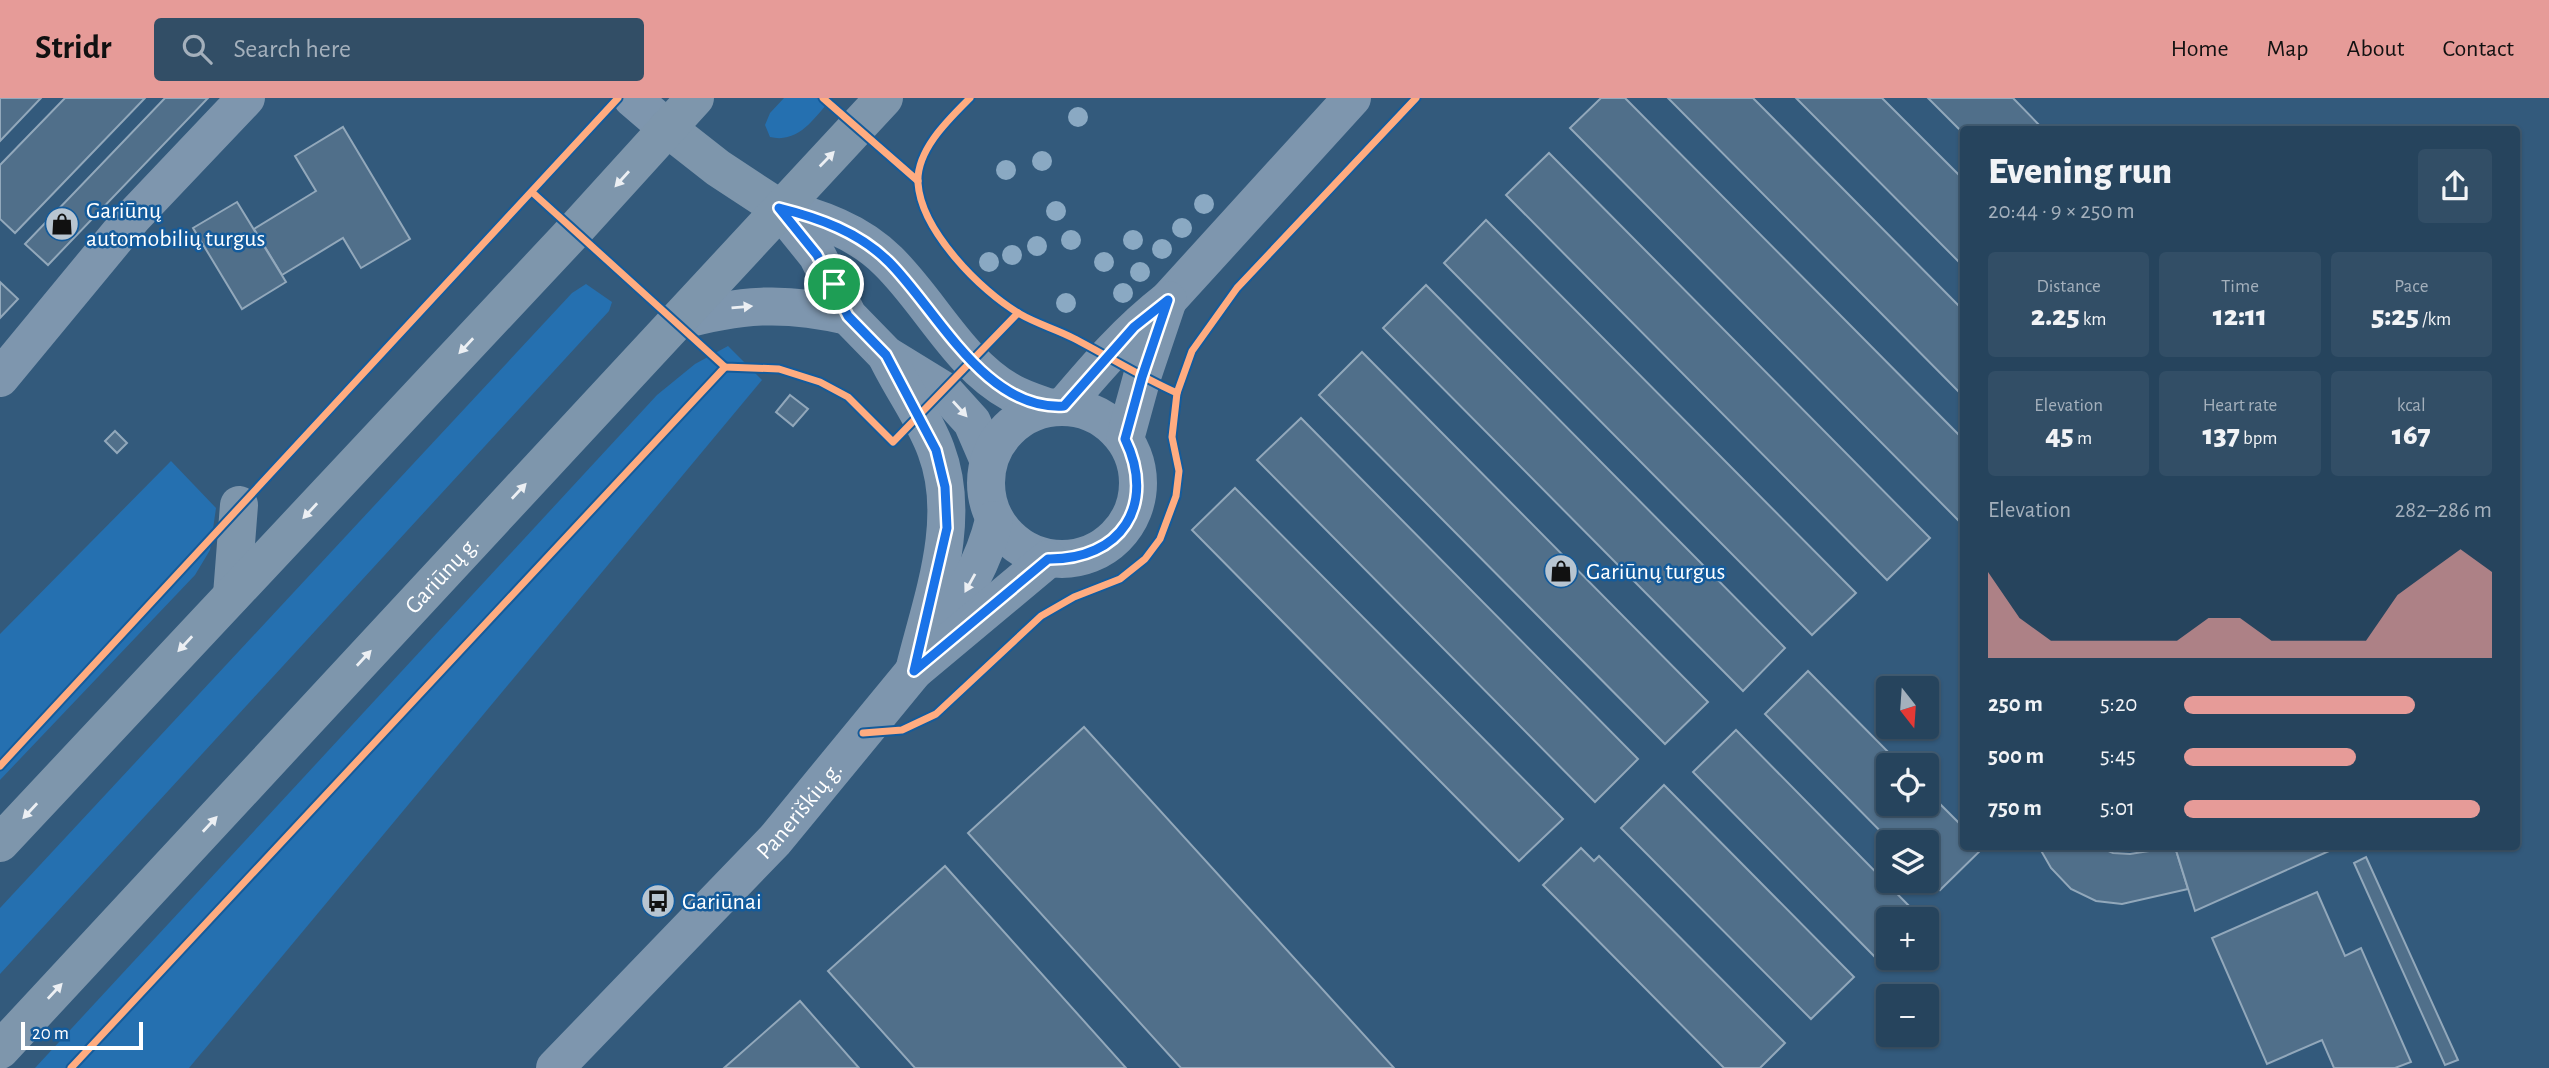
<!DOCTYPE html>
<html lang="en">
<head>
<meta charset="utf-8">
<style>
	body { margin:0; font-family:"Alegreya Sans",sans-serif; background:#324e66; color:#f1f3f6; height:100vh; display:flex; flex-direction:column; font-size:26px; white-space:nowrap }
	* { box-sizing:border-box; margin:0 }
	p { font-size:23px; color:#a4b0bc }
	.icon { flex:none; width:38px; height:38px; fill:none; stroke:currentColor; stroke-width:2; stroke-linecap:round; stroke-linejoin:round }
	.map { position:relative; flex:1; overflow:hidden }
	.panel { position:absolute; left:1960px; top:28px; width:560px; height:724px; display:flex; flex-direction:column; background:#26445d; border-radius:7px; box-shadow:0 2px 5px #0004,0 0 0 2px #425c72 }
	.panel>* { flex:none }
	.needle { width:46px; rotate:163deg }
	.tools { position:absolute; left:1876px; top:578px; display:grid; gap:14px }
	.tools a { display:grid; place-items:center; width:63px; height:63px; border-radius:7px; background:#26445d; box-shadow:0 2px 5px #0004,0 0 0 2px #425c72; font-size:35px }
	.scale { position:absolute; left:21px; bottom:18px; width:122px; box-sizing:border-box; padding-left:7px; border:4px solid #fff; border-top:0; font-size:19px; line-height:24px; white-space:nowrap; color:#fff; -webkit-text-stroke:5px #145b9b; paint-order:stroke }
	.pin { position:absolute; display:grid; place-items:center; width:60px; height:60px; color:#fff; margin:-30px; border:4px solid #fff; border-radius:50%; box-shadow:0 2px 7px #0007 }
	.round { display:grid; place-items:center; flex:none; width:74px; height:74px; border-radius:7px; background:#324e66 }
	.overview { display:flex; align-items:center; justify-content:space-between; height:119px; padding:0 28px }
	h1 { font-size:38px; font-weight:800; line-height:52px }
	.figures { display:grid; grid-template-columns:repeat(3,1fr); gap:10px; height:119px; padding:7px 28px }
	.figures div { display:grid; align-content:center; border-radius:7px; background:#324e66; text-align:center }
	.figures b { font-size:30px; font-weight:800 }
	.figures small { font-size:19px; font-weight:400 }
	.figures p { font-size:19px }
	.chart { height:196px; padding:14px 28px }
	.chart p { display:flex; justify-content:space-between }
	.chart svg { width:100%; height:126px; margin-top:7px; fill:#e69b98; opacity:.7 }
	ul { padding:0 28px; list-style:none; font-size:23px }
	li { display:grid; grid-template-columns:112px 84px 1fr; align-items:center; height:52px }
	li i { height:18px; border-radius:9px; background:#e69b98 }
	header { display:flex; align-items:center; gap:42px; box-sizing:border-box; height:98px; padding:0 35px; background:#e69b98; color:#111 }
	header strong { font-size:33px }
	nav { display:flex; gap:38px; margin-inline-start:auto; font-size:24px }
	.search { width:490px; height:63px; background:#324e66; display:flex; align-items:center; gap:18px; box-sizing:border-box; padding:0 24px; border-radius:7px; color:#a4b0bc; font-size:26px }
	.map>svg:first-child { display:block }
</style>
</head>
<body>
<header>
<strong>Stridr</strong>
<div class="search"><svg class="icon" aria-label="search" viewBox="0 0 24 24"><circle cx="10" cy="10" r="6"/><path d="M15 15l6 6"/></svg>Search here</div>
<nav><a>Home</a><a>Map</a><a>About</a><a>Contact</a></nav>
</header>
<div class="map">
<svg width="2549" height="970" viewBox="0 0 2549 970">
	<rect width="100%" height="100%" fill="#335a7c"/>
	<g fill="#2570b0">
		<path d="M784 0H832C815 19 799 46 770 39L765 27 770 15Z"/>
		<path d="M586 186 612 204 609 213 0 876V810L572 195Z"/>
		<path d="M728 248 762 282 189 970H35L657 297 695 266Z"/>
		<path d="M171 363 216 410 210 452 195 477 0 682V536Z"/>
	</g>
	<g fill="#506f8a" stroke="#92a8bb" stroke-width="2">
		<path d="M0 0H41L0 43Z"/>
		<path d="M65 0H145L15 135 0 121V67Z"/>
		<path d="M165 0H208L48 167 25 146Z"/>
		<path d="M1601 0H1625L1964 342V416L1958 422 1570 30Z"/>
		<path d="M1668 0H1753L1964 213V299Z"/>
		<path d="M1796 0H1882L1964 82V169Z"/>
		<path d="M1928 0H2013L2044 32H1964V36Z"/>
		<path d="M343 29 410 141 361 170 343 140 282 177 254 131 316 93 295 58Z"/>
		<path d="M1549 55 1930 440 1887 482 1506 97Z"/>
		<path d="M237 104 286 184 242 211 193 130Z"/>
		<path d="M1486 122 1856 495 1812 537 1444 165Z"/>
		<path d="M0 184 18 201 0 220Z"/>
		<path d="M1426 187 1785 550 1743 593 1383 230Z"/>
		<path d="M1362 254 1708 604 1665 646 1319 297Z"/>
		<path d="M790 297 808 311 793 328 776 314Z"/>
		<path d="M1301 320 1638 661 1595 704 1257 362Z"/>
		<path d="M115 333 127 345 117 355 105 343Z"/>
		<path d="M1235 390 1563 721 1519 763 1192 432Z"/>
		<path d="M1808 573 1901 667H1888V705H1927V693L1964 730V749L1983 750 1940 792 1927 779V744H1891L1765 616Z"/>
		<path d="M1084 629 1394 970H1181L968 735Z"/>
		<path d="M1736 632 1917 816 1912 821H1888V844L1874 858 1693 674Z"/>
		<path d="M1664 687 1854 879 1811 921 1621 730Z"/>
		<path d="M2039 749H2099L2113 755 2130 756 2175 749 2188 791 2122 806 2096 803 2071 791 2051 770Z"/>
		<path d="M2175 749H2338L2195 813Z"/>
		<path d="M1581 750 1594 763 1599 758 1785 945 1760 970H1724L1543 787Z"/>
		<path d="M2366 759 2458 962 2445 967 2354 765Z"/>
		<path d="M945 768 1126 970H915L828 873Z"/>
		<path d="M2317 794 2345 858 2361 850 2411 964 2395 970H2334L2322 942 2267 966 2212 840Z"/>
		<path d="M800 903 859 970H724Z"/>
	</g>
	<g fill="none" stroke-linecap="round" stroke-linejoin="round">
		<g stroke="#7e96ae" stroke-width="38">
			<path d="M632 0 667 30"/>
			<path d="M779 110C819 120 858 133 888 163 931 205 959 266 1012 295 1023 301 1036 305 1047 309"/>
			<path d="M779 110 817 157 848 218 886 257 943 292 972 324 988 361"/>
			<path d="M676 224C739 206 784 203 848 218"/>
			<path d="M886 257C901 289 924 319 936 352 963 423 931 503 914 573"/>
			<path d="M0 280 133 119 246 0"/>
			<path d="M1064 308C1097 269 1128 233 1168 202L1352 0"/>
			<circle cx="1062" cy="385" r="76"/>
			<path d="M1125 341 1142 279 1168 202"/>
			<path d="M932 545C958 505 983 469 994 422"/>
			<path id="s1" d="M555 970 775 742 914 573 1048 461"/>
		</g>
		<g stroke="#7e96ac" stroke-width="38">
			<path d="M667 30 718 70 779 110"/>
			<path d="M232 497 239 407"/>
			<path d="M0 745 575 132 695 0"/>
			<path id="s2" d="M0 952 884 0"/>
		</g>
		<g stroke="#145b9b" stroke-width="11">
			<g id="cycleway">
				<path d="M823 0 918 83"/>
				<path d="M970 0C949 21 916 52 918 85 921 132 980 193 1020 216 1037 226 1056 231 1073 240 1108 258 1141 279 1177 295"/>
				<path d="M533 95 725 269 779 271 820 284 848 299 893 344 1018 215"/>
				<path d="M863 635 902 632 936 616 1041 518 1074 499 1120 481 1145 461 1160 441 1176 398 1179 373 1172 339 1177 295 1192 253 1237 190 1416 0"/>
				<path d="M0 668 618 0"/>
				<path d="M71 970 725 269"/>
			</g>
		</g>
		<use href="#cycleway" stroke="#ffac80" stroke-width="7"/>
	</g>
	<g fill="#8aa9c3">
		<circle cx="1078" cy="19" r="10"/>
		<circle cx="1042" cy="63" r="10"/>
		<circle cx="1006" cy="72" r="10"/>
		<circle cx="1204" cy="106" r="10"/>
		<circle cx="1056" cy="113" r="10"/>
		<circle cx="1182" cy="130" r="10"/>
		<circle cx="1071" cy="142" r="10"/>
		<circle cx="1133" cy="142" r="10"/>
		<circle cx="1037" cy="148" r="10"/>
		<circle cx="1162" cy="151" r="10"/>
		<circle cx="1012" cy="157" r="10"/>
		<circle cx="989" cy="164" r="10"/>
		<circle cx="1104" cy="164" r="10"/>
		<circle cx="1140" cy="174" r="10"/>
		<circle cx="1123" cy="195" r="10"/>
		<circle cx="1066" cy="205" r="10"/>
	</g>
	<defs><path id="oneway-solid" d="M-6-.8H1V-3.2L6.5 0L1 3.2V.8H-6Z" transform="scale(1.75)"/></defs>
	<g fill="#eceff3">
		<use href="#oneway-solid" transform="translate(827 61) rotate(-46)"/>
		<use href="#oneway-solid" transform="translate(622 81) rotate(132)"/>
		<use href="#oneway-solid" transform="translate(742 209) rotate(-5)"/>
		<use href="#oneway-solid" transform="translate(466 248) rotate(133)"/>
		<use href="#oneway-solid" transform="translate(960 311) rotate(48)"/>
		<use href="#oneway-solid" transform="translate(519 393) rotate(-47)"/>
		<use href="#oneway-solid" transform="translate(310 413) rotate(133)"/>
		<use href="#oneway-solid" transform="translate(970 485) rotate(119)"/>
		<use href="#oneway-solid" transform="translate(185 546) rotate(133)"/>
		<use href="#oneway-solid" transform="translate(364 560) rotate(-47)"/>
		<use href="#oneway-solid" transform="translate(30 713) rotate(133)"/>
		<use href="#oneway-solid" transform="translate(210 726) rotate(-47)"/>
		<use href="#oneway-solid" transform="translate(55 893) rotate(-47)"/>
	</g>
	<g fill="none" stroke-linecap="round" stroke-linejoin="round">
		<g stroke="#fff" stroke-width="14">
			<path id="route" d="M779 110C819 120 859 134 889 164 937 212 985 313 1064 308L1134 229 1168 202 1142 279 1125 341C1157 407 1121 462 1048 461L914 573 947 430 945 389 936 352 886 257 848 218 817 157Z"/>
		</g>
		<use href="#route" stroke="#1a73e8" stroke-width="9"/>
	</g>
	<defs>
		<g id="shop-disc" transform="scale(1.75)"><circle r="9.5" fill="#b8c5d1" stroke="#145b9b"/><path d="M-5-2.5h2.3a2.7 3.5 0 0 1 5.4 0H5L5.5 6h-11ZM-1.5-2.5h3a1.5 2.3 0 0 0-3 0Z" fill="#111"/></g>
		<g id="bus-disc" transform="scale(1.75)"><circle r="9.5" fill="#b8c5d1" stroke="#145b9b"/><path d="M-5-6H5V4H4V6H2V4H-2V6H-4V4H-5ZM-3.5-4V0h7V-4ZM-3.5 1.2v1.5H-2V1.2ZM2 1.2v1.5H3.5V1.2Z" fill="#111"/></g>
	</defs>
	<g fill-rule="evenodd">
		<use href="#shop-disc" x="62" y="126"/>
		<use href="#shop-disc" x="1561" y="473"/>
		<use href="#bus-disc" x="658" y="803"/>
	</g>
	<g text-anchor="middle" stroke-width="5" stroke-linejoin="round" paint-order="stroke">
		<g font-size="24" fill="#fff" stroke="#145b9b" text-anchor="start">
			<text x="86" y="120">Gariūnų<tspan x="86" dy="28">automobilių turgus</tspan></text>
			<text x="1586" y="481">Gariūnų turgus</text>
			<text x="682" y="811">Gariūnai</text>
		</g>
		<g font-size="24" fill="#fff" stroke="#145b9b">
			<text dy="8" stroke="none"><textPath href="#s2" startOffset="649">Gariūnų g.</textPath></text>
			<text dy="8" stroke="none"><textPath href="#s1" startOffset="355">Paneriškių g.</textPath></text>
		</g>
	</g>
</svg>
<div class="tools">
<a><svg class="needle" viewBox="-14 -14 28 28"><path d="M0-13l5 13h-10z" fill="#e53935"/><path d="M0 13l5-13h-10z" fill="#a4b0bc"/></svg></a>
<a><svg class="icon" aria-label="locate" viewBox="0 0 24 24"><circle cx="12" cy="12" r="6"/><path d="M12 2v4M12 18v4M2 12h4M18 12h4"/></svg></a>
<a><svg class="icon" aria-label="layers" viewBox="0 0 24 24"><path d="M12 4l9 5-9 5-9-5zM3 14l9 5 9-5"/></svg></a>
<a>+</a>
<a>−</a>
</div>
<div class="scale">20 m</div>
<div class="pin" style="left:834px;top:186px;background:#1e9e55"><svg class="icon" aria-label="arrive" viewBox="0 0 24 24"><path d="M6 21V4h12l-3 4 3 4H6"/></svg></div>
<section class="panel">
<div class="overview"><div><h1>Evening run</h1><p>20:44 · 9 × 250 m</p></div><a class="round"><svg class="icon" aria-label="share" viewBox="0 0 24 24"><path d="M12 15V3M7 8l5-5 5 5M5 13v7h14v-7"/></svg></a></div>
<div class="figures">
<div><p>Distance</p><b>2.25<small> km</small></b></div>
<div><p>Time</p><b>12:11</b></div>
<div><p>Pace</p><b>5:25<small> /km</small></b></div>
</div>
<div class="figures">
<div><p>Elevation</p><b>45<small> m</small></b></div>
<div><p>Heart rate</p><b>137<small> bpm</small></b></div>
<div><p>kcal</p><b>167</b></div>
</div>
<div class="chart"><p><span>Elevation</span>282–286 m</p>
<svg viewBox="0 0 160 44" preserveAspectRatio="none"><path d="M0 44V14L10 30L20 38L30 38L40 38L50 38L60 38L70 30L80 30L90 38L100 38L110 38L120 38L130 22L140 14L150 6L160 14V44z"/></svg>
</div>
<ul>
<li><b>250 m</b>5:20<i style="width:75%"></i></li>
<li><b>500 m</b>5:45<i style="width:56%"></i></li>
<li><b>750 m</b>5:01<i style="width:96%"></i></li>
</ul>
</section>
</div>
</body>
</html>
